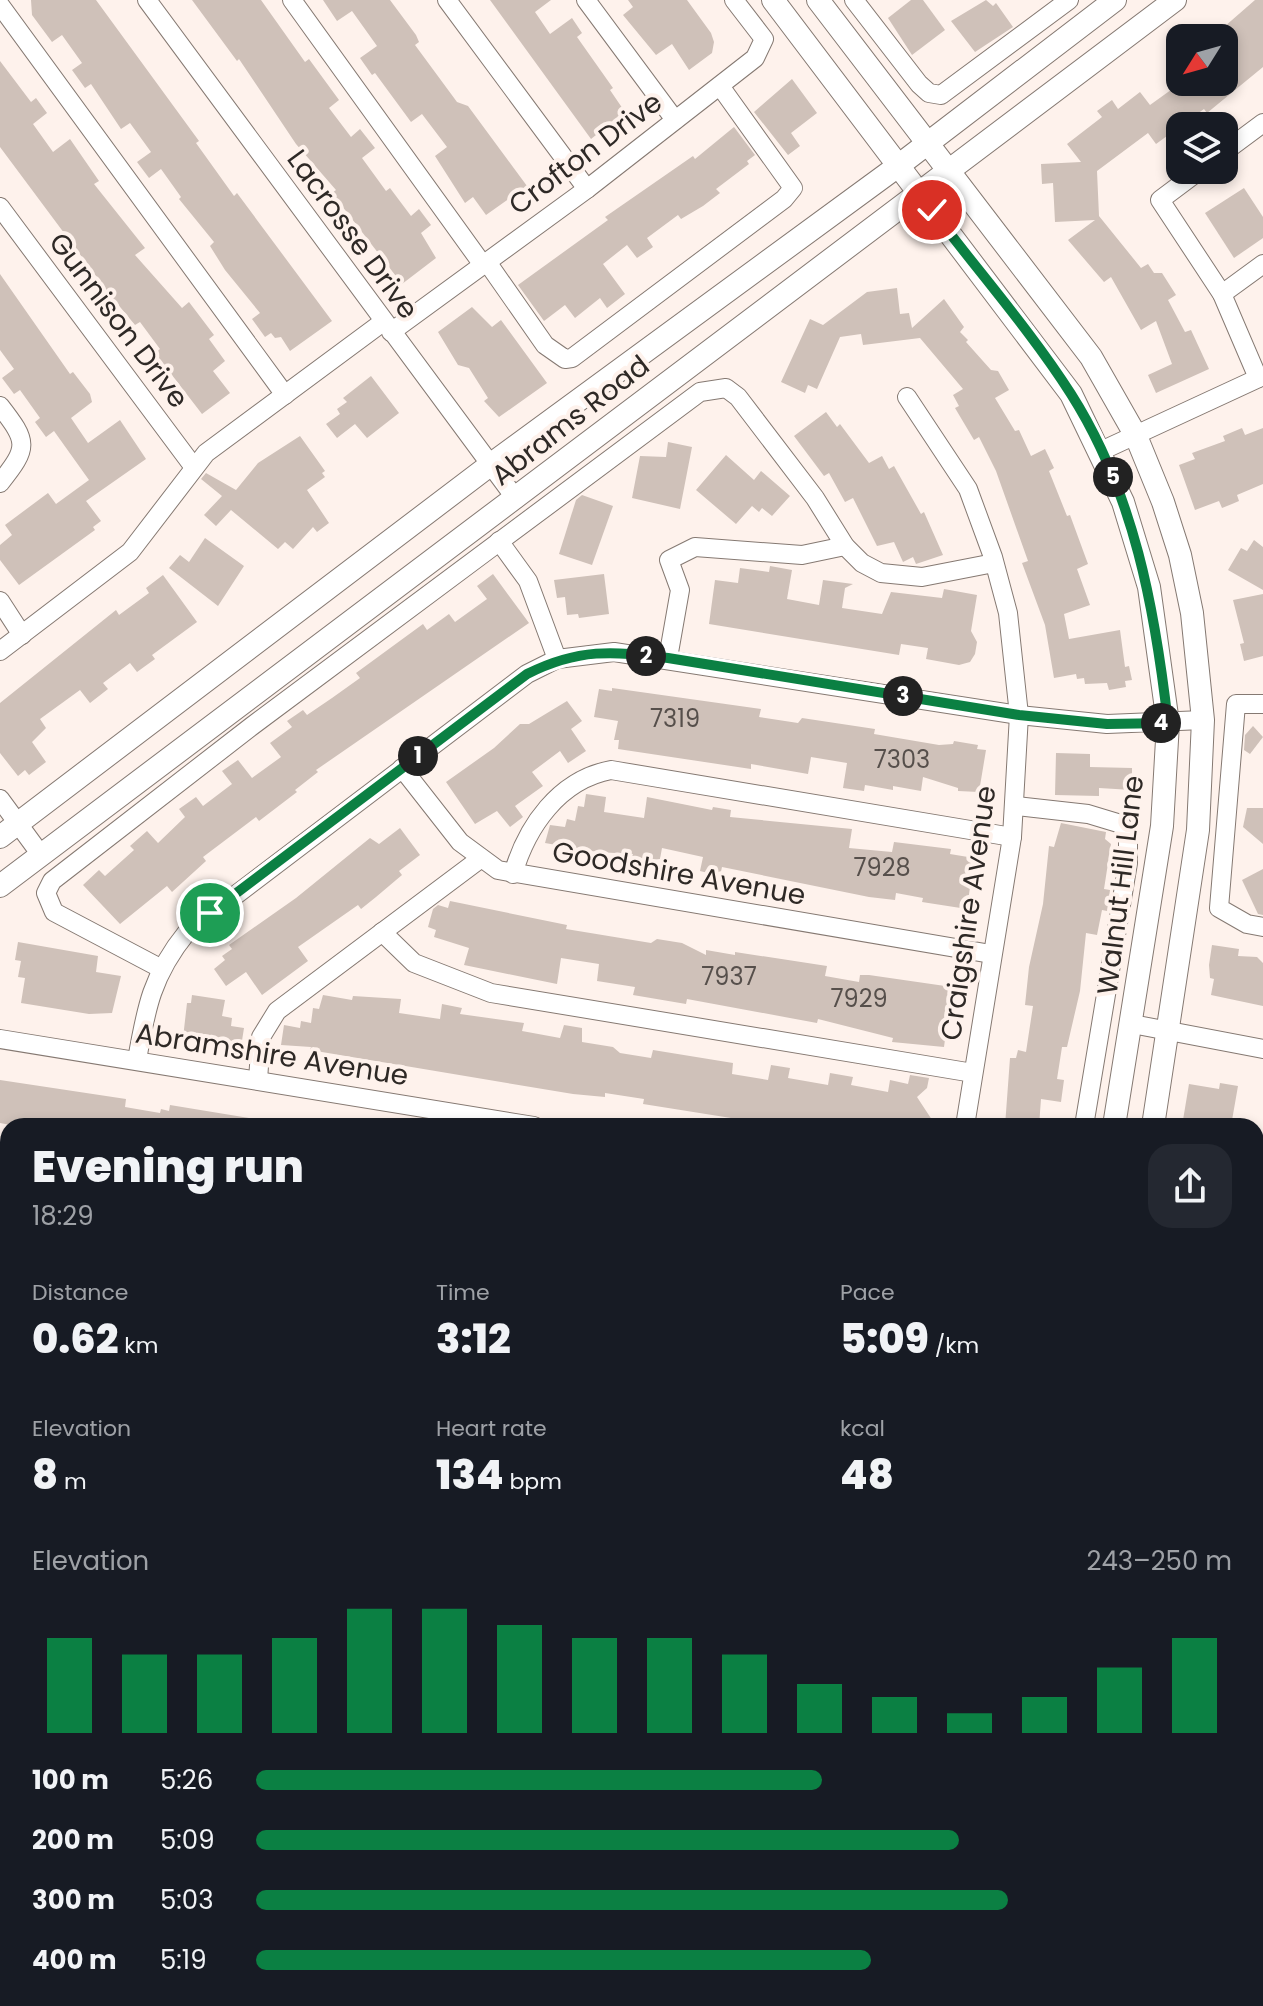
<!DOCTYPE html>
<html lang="en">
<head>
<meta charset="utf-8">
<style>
	body { margin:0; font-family:Poppins,sans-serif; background:#242831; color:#f1f3f6; height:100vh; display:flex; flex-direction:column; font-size:30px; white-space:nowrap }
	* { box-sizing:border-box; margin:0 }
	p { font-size:26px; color:#9ea1a6 }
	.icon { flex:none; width:44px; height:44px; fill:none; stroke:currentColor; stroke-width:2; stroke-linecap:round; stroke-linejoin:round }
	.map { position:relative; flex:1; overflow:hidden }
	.details { position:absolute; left:0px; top:1118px; width:1264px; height:888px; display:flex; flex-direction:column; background:#171b24; border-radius:24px 24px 0 0; box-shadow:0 4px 12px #0003 }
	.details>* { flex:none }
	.needle { width:52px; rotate:233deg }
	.fabs { position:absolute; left:1166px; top:24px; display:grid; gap:16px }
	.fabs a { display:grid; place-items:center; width:72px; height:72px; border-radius:16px; background:#171b24; box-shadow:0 4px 12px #0003; font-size:40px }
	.pin { position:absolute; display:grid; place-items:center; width:68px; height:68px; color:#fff; margin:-34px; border:4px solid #fff; border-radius:50%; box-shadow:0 2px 8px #0007 }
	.km { position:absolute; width:40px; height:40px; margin:-20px; border-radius:50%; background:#222; color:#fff; font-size:22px; line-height:40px; text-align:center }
	.round { display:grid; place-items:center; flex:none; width:84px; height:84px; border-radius:24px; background:#242831 }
	.summary { display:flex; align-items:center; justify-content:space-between; height:136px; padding:0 32px }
	h1 { font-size:44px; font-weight:800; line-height:60px }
	.metrics { display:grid; grid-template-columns:repeat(3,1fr); gap:12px; height:136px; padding:8px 32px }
	.metrics div { display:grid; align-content:center }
	.metrics b { font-size:40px; font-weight:800 }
	.metrics small { font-size:22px; font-weight:400 }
	.metrics p { font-size:22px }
	.chart { height:224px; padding:16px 32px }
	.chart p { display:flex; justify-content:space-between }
	.chart svg { width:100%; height:144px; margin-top:8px; stroke:#0b8043; stroke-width:6 }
	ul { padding:0 32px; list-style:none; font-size:26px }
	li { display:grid; grid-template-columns:128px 96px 1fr; align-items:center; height:60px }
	li i { height:20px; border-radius:10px; background:#0b8043 }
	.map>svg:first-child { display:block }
</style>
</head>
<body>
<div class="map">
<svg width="1263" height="2006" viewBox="0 0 1263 2006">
	<rect width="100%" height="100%" fill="#fef2ec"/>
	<path fill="#fcd6be" d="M1256 1950 1263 1951V2006H1180L1175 1998H1256Z"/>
	<path fill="#eeb189" d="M70 1998H1071L1075 2006H63Z"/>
	<g fill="#cfc1b9">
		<path d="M31 0H96L199 141 196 143 234 196 237 193 332 321 290 351 281 337 275 338 271 333 265 337 252 319 260 313 225 270 210 246 214 242 179 199 181 197 161 169 149 178 137 162 151 152 130 123 121 129 91 84 85 88 72 70 82 63 62 35 52 42 32 15Z"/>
		<path d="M192 0H261L305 62 309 59 339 100 329 108 351 137 360 129 375 148 362 158 386 191 390 188 411 216 419 209 431 225 421 233 436 258 402 284 332 193 336 190 296 144 239 59 237 61Z"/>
		<path d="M323 0H390L416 35 419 42 415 45 457 102 468 106 527 186 486 215 473 197 465 203 435 156 447 147 422 114 411 122 375 73 372 75 360 58 377 46 352 11 337 21Z"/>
		<path d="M490 0H551L535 12 550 34 572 18 582 33 577 37 613 88 610 90 625 112 591 139Z"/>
		<path d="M628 0H687L711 33 714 42 712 53 689 70 672 44 656 55 623 15 633 7Z"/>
		<path d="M911 0H923L945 30 912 55 888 18Z"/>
		<path d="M986 0 993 6 996 3 1013 27 975 52 951 21Z"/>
		<path d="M1255 0H1263V67L1207 113 1204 109 1180 126V132L1170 139 1167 136 1156 144 1148 133 1097 171 1099 216 1141 268 1148 264 1154 273H1162L1176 295 1168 300 1185 332 1191 330 1209 369 1156 393 1148 375 1172 364 1156 321 1141 330 1111 277 1104 282 1068 240 1095 220 1055 222 1053 183 1042 184 1041 164 1081 162 1067 144 1102 117 1097 111 1112 100 1118 109 1140 92 1150 105 1182 82H1224V27Z"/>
		<path d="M0 61 31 102 36 98 47 113 33 124 53 152 70 139 99 181 94 184 145 248 135 255 182 308 189 302 214 335 209 339 225 361 213 371 230 393 202 414 155 353 160 349 140 322 135 325 111 296 0 147Z"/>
		<path d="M792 79 817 113 791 133 800 146 788 155 754 112Z"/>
		<path d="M734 127 755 155 747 161 749 164 716 189 720 193 703 206 681 219 678 215 647 238 653 247 637 258 627 245 603 264 625 294 607 308 600 298 575 318 565 305 544 321 518 285 608 220 605 217 693 156 695 159Z"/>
		<path d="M1244 188 1263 217V238L1234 258 1205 213Z"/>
		<path d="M0 274 70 374 73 372 90 394 92 402 71 418 88 443 120 420 146 459 86 501 101 521 93 527 95 530 19 585 0 560V545L12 535 5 525 48 493 56 504 89 480 54 431 46 437 35 422 40 418 20 390 14 394 2 378 14 369 0 350Z"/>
		<path d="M897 288 900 314 909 313 912 328 944 299 964 327 960 332 968 340 966 342 991 370 998 371 1009 390 995 398 1015 431 1019 430 1031 456 1045 449 1054 468 1049 471 1067 516 1070 515 1088 564 1077 569 1090 605 1064 614 1069 639 1120 630 1125 667 1129 666 1132 680 1125 681 1126 687 1109 690 1107 683 1085 684 1084 678 1077 679 1076 674 1054 678 1045 625 1022 563 1028 561 996 471 979 437 974 440 955 408 959 406 953 395 963 389 920 338 863 345 861 334 840 337 817 389 808 385 805 393 781 382 810 319 823 325 867 292Z"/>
		<path d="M472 307 492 327 501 320 547 383 499 417 484 401 488 398 469 368 458 365 438 332Z"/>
		<path d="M371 376 399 413 367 438 355 424 337 438 326 424 340 414 337 409 347 402 343 398Z"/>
		<path d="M826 412 837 427 840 424 869 463 882 456 889 469 894 466 921 514 924 512 943 555 916 564 913 557 903 562 894 542 877 546 853 498 845 502 829 473 824 476 794 436Z"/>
		<path d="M1242 428 1245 435 1263 428V484L1237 495 1239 501 1232 504 1222 508 1219 501 1195 510 1179 465 1195 459 1192 453 1225 441 1223 436Z"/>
		<path d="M300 436 325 471 322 473 325 477 307 490 329 523 317 532 313 527 293 549 285 542 278 549 231 510 216 526 204 515 222 496 201 479 206 473 236 490 258 463Z"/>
		<path d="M668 442 692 447 680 509 632 498 640 456 666 457Z"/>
		<path d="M726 455 754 480 761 471 790 496 772 516 762 508 759 512 752 506 736 524 696 490Z"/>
		<path d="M582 495 613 506 592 565 559 554 576 500Z"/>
		<path d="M205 538 244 566 218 606 169 568 180 555 189 562Z"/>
		<path d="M1254 540 1263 547V590L1228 570 1241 548 1247 551Z"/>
		<path d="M770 566 792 570 787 599 819 605 823 580 853 584 845 588 842 608 882 614 891 592 942 598 944 589 977 595 971 631 977 642 975 654 970 662 959 665 926 659 928 648 901 644 899 655 709 624 715 580 738 583 740 568 769 572Z"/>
		<path d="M493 574 529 623 316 770 318 772 295 790 297 792 259 821 256 817 203 857 206 861 172 892 167 886 120 924 83 885 99 870 105 876 134 850 130 846 147 831 158 843 185 817 179 809 196 797 203 806 232 784 222 771 238 760 252 778 281 757 270 743 292 727 287 721 303 710 307 715 332 698 360 678 356 673 423 624 427 630 449 614 455 622 487 599 477 586Z"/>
		<path d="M604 574 609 614 579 618 578 614 567 615 565 597 557 598 554 580Z"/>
		<path d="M163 575 197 622 152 655 155 659 137 672 130 663 103 683 108 689 90 703 80 690 40 719 46 728 32 742 46 762 29 775 25 770 18 776 0 753V703L116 610 119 615 149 593 146 588Z"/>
		<path d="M1263 594V656L1244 661 1240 644 1244 643 1233 600Z"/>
		<path d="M612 688 761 709 759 717 798 723 802 718 875 729 874 734 939 745 953 744 954 741 978 745 977 749 986 750 979 792 958 791V788L923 777 921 791 893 786V790L865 785 864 791 843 788 847 763 811 757 808 774 751 764V769L618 749 619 740H614L618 721 594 717 599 689 612 691Z"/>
		<path d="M567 701 582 721 571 729 586 751 568 763 560 751 532 772 543 786 515 806 523 817 510 827 497 811 475 824 446 782 494 748 520 724H529Z"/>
		<path d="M1253 726 1263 737 1250 754 1244 750 1245 735Z"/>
		<path d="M1056 753 1090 754V767L1132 768V790L1099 788V796L1055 795Z"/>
		<path d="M586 794 606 797 604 812 644 818 647 797 712 810 713 807 731 810 730 817 852 829 849 848 892 852 894 842 951 849 950 854 974 858 967 909 922 902 923 898 896 893 895 900 869 897 722 867 720 876 700 871 703 857 662 848 660 859 651 860 632 857 633 854 597 852 545 843 550 825 565 827 567 819 575 821 578 806 584 807Z"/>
		<path d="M1247 808H1263V844L1243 827Z"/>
		<path d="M1061 823 1106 832 1105 839 1111 844 1104 889 1110 890 1107 911 1102 910 1097 935 1086 933 1080 991 1067 1047H1062L1057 1079 1064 1080 1061 1102 1041 1099 1039 1126H1005L1010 1058H1016L1018 1050 1026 1052 1033 1006 1025 1005 1029 967 1043 904 1049 846 1054 847Z"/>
		<path d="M400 828 420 855 399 871 402 875 376 897 361 909 358 905 298 947 308 961 262 995 246 972 226 986 214 969 225 960 222 956 232 949 229 945 296 898 370 838 379 844Z"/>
		<path d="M1263 869V915L1258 914 1242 880Z"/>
		<path d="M450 901 567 925 566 929 651 943 657 939 682 943 706 955V950L735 955V952L827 966 825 976 859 982 860 975H869L952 987 944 1047 892 1042 893 1038 818 1019 817 1023 687 999 686 1004 633 995 635 987 597 981 599 964 561 958 557 984 464 965 469 948 434 937 436 930 428 927 433 909 438 905 448 908Z"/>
		<path d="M18 942 98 956 96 972 121 976 112 1013 89 1014 21 1003 25 978 18 977 21 961 15 960Z"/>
		<path d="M1212 945 1239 949 1238 956 1257 957 1263 963V1006L1211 995 1214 979 1210 978 1209 965Z"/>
		<path d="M192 995 225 1000 222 1016 232 1018 231 1026 244 1028 241 1047 183 1038 187 1003H191Z"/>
		<path d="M323 995 352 1000 353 996 401 999 399 1013 440 1019 442 1004 462 1008 460 1014 524 1023 522 1031 560 1038 564 1025 582 1028V1042L613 1047 620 1053 651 1058 653 1050 733 1063 732 1074 768 1080 771 1065 790 1068 788 1078 828 1085 830 1073 853 1077 851 1085 888 1092 890 1080 908 1084 910 1075 929 1078 927 1088 917 1097 936 1126H781L643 1104 644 1099 605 1093V1097L573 1094 310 1050 311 1047 281 1045 284 1025 300 1028 301 1021 311 1023 313 1008 319 1009Z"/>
		<path d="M0 1080 126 1099 125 1107 160 1113 161 1109 169 1111 170 1105 249 1118V1126H16L0 1123Z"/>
		<path d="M1220 1083 1238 1086 1231 1126H1182L1189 1084 1219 1089Z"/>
	</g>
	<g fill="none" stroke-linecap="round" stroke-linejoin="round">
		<g stroke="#857972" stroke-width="20">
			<g id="minor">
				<path d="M147 0 516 499"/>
				<path d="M292 0 483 265"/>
				<path d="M447 0 587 189"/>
				<path d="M586 0 675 120"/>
				<path d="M854 0 919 84 929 93 941 95 1069 0"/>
				<path d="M0 5 285 395"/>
				<path d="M1224 152 1263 123"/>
				<path d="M1200 170 1160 200 1222 294 1258 378"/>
				<path d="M0 207 193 466"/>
				<path d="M487 262 545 345 565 359 572 358 784 199 793 188 720 86"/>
				<path d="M1222 294 1263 264"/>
				<path d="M391 332 587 189 755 58 764 39 734 0"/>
				<path d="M907 397 968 489 993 557 1008 613 1019 715 1012 837 965 1126"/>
				<path d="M0 406C28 442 29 447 0 483"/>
				<path d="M1101 451 1263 376"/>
				<path d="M499 541 528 581 557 659"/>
				<path d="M0 601 22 635"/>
				<path d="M0 651 130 552 206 453 383 322"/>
				<path d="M668 658 680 590 669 560 695 547 802 555 845 546"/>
				<path d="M1263 704H1236L1219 908 1247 924 1263 927"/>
				<path d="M402 768 460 842 498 870 991 954"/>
				<path d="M0 799 41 855"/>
				<path d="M1016 806 1088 814 1121 824 1128 840V863L1084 1126"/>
				<path d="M513 874C527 826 559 780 611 770L1012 837"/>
				<path d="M382 932 414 963 491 993 973 1073"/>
				<path d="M160 968 54 912 46 893 52 881 252 726 700 392 726 388 738 397 815 498 845 546 862 563 881 573 922 577 994 563"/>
				<path d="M1132 1024 1263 1049"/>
				<path d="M0 1039 534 1126"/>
				<path d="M137 1060C146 1008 152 975 187 932L527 674 557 659 614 652 1019 715 1107 724 1203 720"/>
				<path d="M258 1080 261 1037 277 1011 480 859"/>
				<path d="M0 1162 8 1163"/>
				<path d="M1256 1315 1263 1308"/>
				<path d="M0 1331 8 1293"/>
				<path d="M0 1565 8 1568"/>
				<path d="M0 1697 8 1701"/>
				<path d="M0 1828 8 1831"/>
				<path d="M0 1958 8 1961"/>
				<path d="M27 2006 33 1998"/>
			</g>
		</g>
		<g stroke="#857972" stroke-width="24">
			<g id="major">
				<path d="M773 0 1071 394 1123 502 1149 587 1168 723 1162 826 1114 1126"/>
				<path d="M818 0 1091 357 1136 436 1163 502 1180 555 1192 613 1203 720 1198 830 1153 1126"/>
				<path d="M0 837 490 465 898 166 1115 0"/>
				<path d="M0 886 1175 0"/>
				<path d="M1256 1491 1263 1492"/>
				<path d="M1109 1998 1112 2006"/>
				<path d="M1148 1998 1153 2006"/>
			</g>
		</g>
		<use href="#minor" stroke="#fff" stroke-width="18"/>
		<use href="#major" stroke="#fff" stroke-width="22"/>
	</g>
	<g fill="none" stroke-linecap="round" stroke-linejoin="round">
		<g stroke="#fff" stroke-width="16">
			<path id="route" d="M210 913 527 674C579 648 612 651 668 658L1019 715 1107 724 1168 723C1155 609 1134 493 1071 394 1031 331 977 270 932 210"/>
		</g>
		<use href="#route" stroke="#0b8043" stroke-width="10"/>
	</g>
	<g text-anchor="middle" stroke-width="8" stroke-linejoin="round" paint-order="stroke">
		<g font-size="24" fill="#564f4b">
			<text x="675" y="727">7319</text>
			<text x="902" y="768">7303</text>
			<text x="882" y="876">7928</text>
			<text x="729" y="985">7937</text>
			<text x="859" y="1007">7929</text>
		</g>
		<g font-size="28" fill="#2e2926" stroke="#fef2ec">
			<text transform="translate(585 153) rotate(-37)" y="10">Crofton Drive</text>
			<text transform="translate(353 234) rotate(54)" y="10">Lacrosse Drive</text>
			<text transform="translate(119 320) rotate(53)" y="10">Gunnison Drive</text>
			<text transform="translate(570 420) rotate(-38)" y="10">Abrams Road</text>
			<text transform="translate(679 873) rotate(10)" y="10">Goodshire Avenue</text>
			<text transform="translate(1120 885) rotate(-83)" y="10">Walnut Hill Lane</text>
			<text transform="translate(968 913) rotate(-82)" y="10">Craigshire Avenue</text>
			<text transform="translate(272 1054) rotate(9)" y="10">Abramshire Avenue</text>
		</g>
	</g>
</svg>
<div class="fabs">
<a><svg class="needle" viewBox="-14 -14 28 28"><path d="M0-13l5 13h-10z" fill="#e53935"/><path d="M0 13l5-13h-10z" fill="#9ea1a6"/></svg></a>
<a><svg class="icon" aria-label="layers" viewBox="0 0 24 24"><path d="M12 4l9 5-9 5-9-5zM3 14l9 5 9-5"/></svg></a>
</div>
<div class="pin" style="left:210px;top:913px;background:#1e9e55"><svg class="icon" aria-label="arrive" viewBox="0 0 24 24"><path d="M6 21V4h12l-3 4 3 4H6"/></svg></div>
<div class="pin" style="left:932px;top:210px;background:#d93025"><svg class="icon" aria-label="check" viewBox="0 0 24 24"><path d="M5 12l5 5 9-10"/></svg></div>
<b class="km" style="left:418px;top:756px">1</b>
<b class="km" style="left:646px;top:656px">2</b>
<b class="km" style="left:903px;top:696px">3</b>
<b class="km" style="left:1161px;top:723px">4</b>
<b class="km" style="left:1113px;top:477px">5</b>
<section class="details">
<div class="summary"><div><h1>Evening run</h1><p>18:29</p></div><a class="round"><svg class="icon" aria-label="share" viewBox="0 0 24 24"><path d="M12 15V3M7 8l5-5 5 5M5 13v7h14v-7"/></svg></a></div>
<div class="metrics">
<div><p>Distance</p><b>0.62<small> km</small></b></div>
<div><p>Time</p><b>3:12</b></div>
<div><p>Pace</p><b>5:09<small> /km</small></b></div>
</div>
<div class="metrics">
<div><p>Elevation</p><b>8<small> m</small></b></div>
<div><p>Heart rate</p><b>134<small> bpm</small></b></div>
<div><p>kcal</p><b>48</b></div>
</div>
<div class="chart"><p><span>Elevation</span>243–250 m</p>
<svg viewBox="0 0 160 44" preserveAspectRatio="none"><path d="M5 44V15M15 44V20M25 44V20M35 44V15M45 44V6M55 44V6M65 44V11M75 44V15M85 44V15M95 44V20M105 44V29M115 44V33M125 44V38M135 44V33M145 44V24M155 44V15"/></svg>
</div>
<ul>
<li><b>100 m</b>5:26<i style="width:58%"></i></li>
<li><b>200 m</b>5:09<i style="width:72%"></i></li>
<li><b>300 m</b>5:03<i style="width:77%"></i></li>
<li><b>400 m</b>5:19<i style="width:63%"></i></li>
</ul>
</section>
</div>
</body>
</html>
